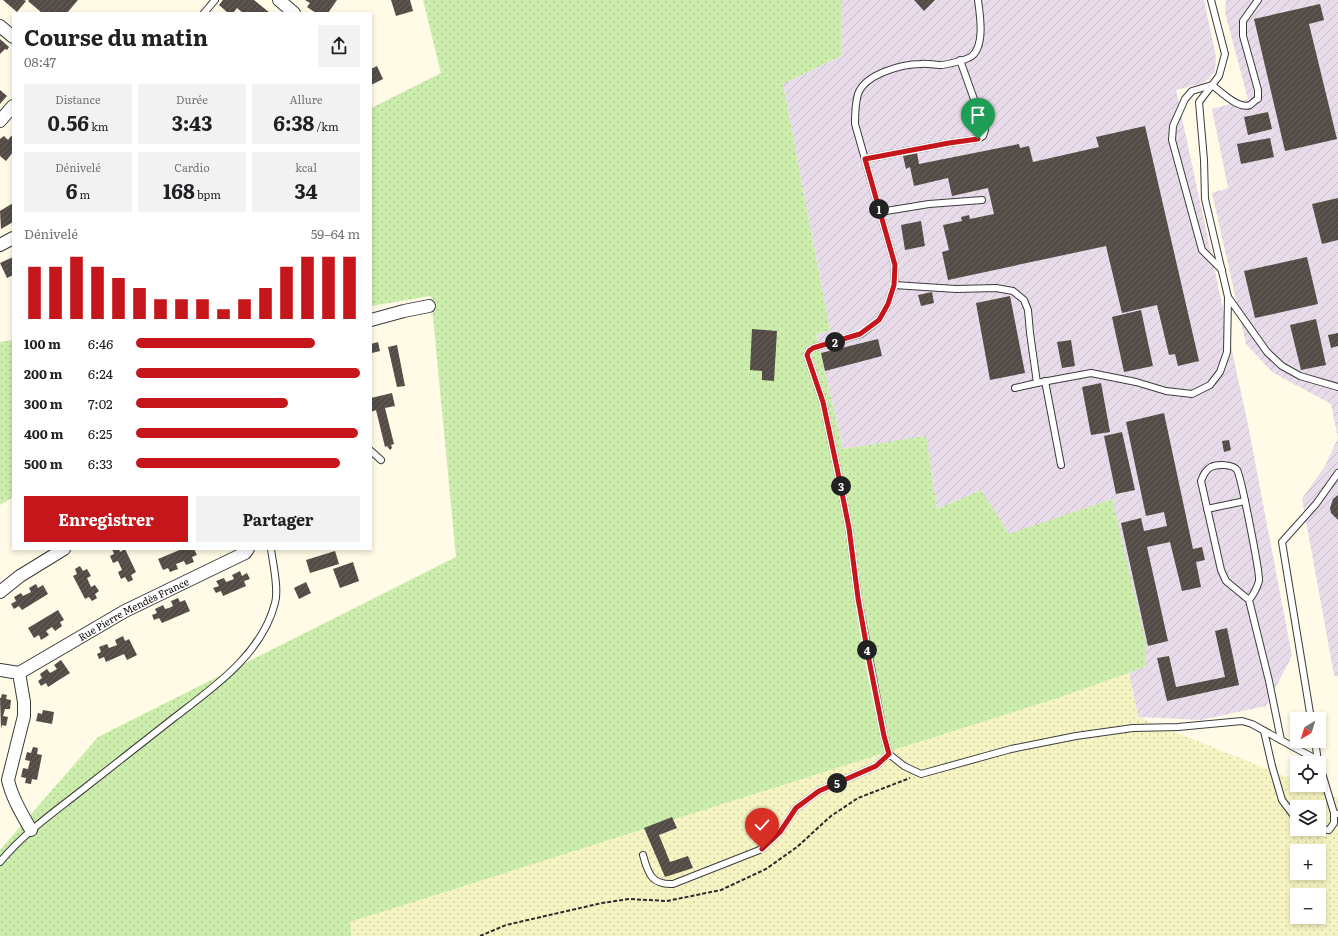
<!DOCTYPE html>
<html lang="fr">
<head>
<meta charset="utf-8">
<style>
	body { margin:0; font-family:Literata,serif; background:#f2f2f2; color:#202124; height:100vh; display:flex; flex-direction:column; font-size:15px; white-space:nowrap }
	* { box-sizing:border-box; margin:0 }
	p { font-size:13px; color:#757577 }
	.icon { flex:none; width:22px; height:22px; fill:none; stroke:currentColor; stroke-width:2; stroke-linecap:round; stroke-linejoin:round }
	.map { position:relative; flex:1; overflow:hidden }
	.panel { position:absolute; left:12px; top:12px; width:360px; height:538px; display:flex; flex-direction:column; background:#fff; border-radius:0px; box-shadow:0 2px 6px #0003 }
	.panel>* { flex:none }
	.needle { width:26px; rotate:218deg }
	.tools { position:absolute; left:1290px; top:712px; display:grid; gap:8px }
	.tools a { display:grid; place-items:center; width:36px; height:36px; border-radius:0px; background:#fff; box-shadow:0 2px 6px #0003; font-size:20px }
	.pin { position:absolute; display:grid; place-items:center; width:34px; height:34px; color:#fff; margin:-41px -17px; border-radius:50% 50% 50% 0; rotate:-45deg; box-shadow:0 0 4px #0007 }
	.pin .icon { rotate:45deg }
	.km { position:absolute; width:20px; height:20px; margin:-10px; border-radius:50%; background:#222; color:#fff; font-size:11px; line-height:20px; text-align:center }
	.round { display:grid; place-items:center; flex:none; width:42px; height:42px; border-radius:0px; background:#f2f2f2 }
	.overview { display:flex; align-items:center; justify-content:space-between; height:68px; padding:0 12px }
	h1 { font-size:22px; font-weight:700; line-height:30px }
	.metrics { display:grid; grid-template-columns:repeat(3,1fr); gap:6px; height:68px; padding:4px 12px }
	.metrics div { display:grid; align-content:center; border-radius:0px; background:#f2f2f2; text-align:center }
	.metrics b { font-size:20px; font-weight:700 }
	.metrics small { font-size:11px; font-weight:400 }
	.metrics p { font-size:11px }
	.chart { height:112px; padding:8px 12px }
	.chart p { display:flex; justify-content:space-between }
	.chart svg { width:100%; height:72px; margin-top:4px; stroke:#c5161b; stroke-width:6 }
	.button { display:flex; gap:8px; margin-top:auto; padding:8px 12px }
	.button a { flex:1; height:46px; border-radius:0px; background:#c5161b; color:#fff; font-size:16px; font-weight:700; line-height:46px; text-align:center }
	.button a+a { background:#f2f2f2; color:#202124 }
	ul { padding:0 12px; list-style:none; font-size:13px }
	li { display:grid; grid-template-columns:64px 48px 1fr; align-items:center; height:30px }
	li i { height:10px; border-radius:5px; background:#c5161b }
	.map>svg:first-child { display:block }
</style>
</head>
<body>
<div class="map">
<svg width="1338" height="936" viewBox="0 0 1338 936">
	<defs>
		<pattern id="industrial-furrows" width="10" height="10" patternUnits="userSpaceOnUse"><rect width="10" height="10" fill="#e9dcea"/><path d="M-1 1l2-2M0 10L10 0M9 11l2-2" fill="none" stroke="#c6bbc7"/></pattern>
		<pattern id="farmland-dots" width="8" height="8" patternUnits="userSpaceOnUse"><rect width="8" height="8" fill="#f7f4c3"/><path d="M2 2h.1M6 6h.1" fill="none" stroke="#d2d0a6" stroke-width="1.8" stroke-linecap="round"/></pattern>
		<pattern id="grass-dots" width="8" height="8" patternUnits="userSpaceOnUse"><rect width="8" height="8" fill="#ccedac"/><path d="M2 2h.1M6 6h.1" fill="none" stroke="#aeca93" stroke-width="1.8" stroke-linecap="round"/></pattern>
		<pattern id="building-hatch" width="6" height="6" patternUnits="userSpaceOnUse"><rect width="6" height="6" fill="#534b45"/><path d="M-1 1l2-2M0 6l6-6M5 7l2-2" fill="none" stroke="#67605b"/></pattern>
	</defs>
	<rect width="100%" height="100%" fill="#fffbe6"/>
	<g fill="url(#industrial-furrows)">
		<path d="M842 0H1204L1216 57 1215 72 1204 83 1176 90 1248 425 1292 656 1266 706 1201 720 1138 717 1129 673 1145 666 1112 499 1009 535 981 490 937 509 926 437 843 449 816 334 830 331 783 84 841 56Z"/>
		<path d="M1226 0H1338V677L1334 675 1302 499 1325 466 1338 438 1331 404 1272 372 1246 344 1212 193 1228 188 1212 109 1248 99 1225 13Z"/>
	</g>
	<path fill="url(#farmland-dots)" fill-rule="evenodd" d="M1129 673 1138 717 1297 781V785H1307L1338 798V936H351L349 922 1058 698ZM1297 807H1319V829H1297ZM1297 851H1319V873H1297ZM1297 895H1319V917H1297Z"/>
	<g fill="url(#grass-dots)">
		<path d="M423 0H842L841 56 783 84 830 331 816 334 843 449 926 436 937 509 981 490 1009 534 1112 499 1146 643 1145 666 1129 673 1058 698 350 922 351 936H0V850L98 737 456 557 431 296 371 306V108L441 73Z"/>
		<path d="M13 340V497L0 505V342Z"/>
	</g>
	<g fill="url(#building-hatch)">
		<path d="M3 0H24L26 1 17 12Z"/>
		<path d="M29 0H78L67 13H42L28 1Z"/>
		<path d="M223 0H254L270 13H243L237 8 233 13H227V12L219 5Z"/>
		<path d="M305 0H337L328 13H316L307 7 310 3Z"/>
		<path d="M391 0H410L413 11 396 16Z"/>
		<path d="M914 0H935L924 11Z"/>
		<path d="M1320 4 1324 20 1309 24 1337 139 1285 151 1254 19Z"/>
		<path d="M0 39 9 47 7 50 5 49 0 54Z"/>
		<path d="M377 66 383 79 371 85V69Z"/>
		<path d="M0 90 7 96 0 104Z"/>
		<path d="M1268 112 1272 129 1248 135 1244 117Z"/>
		<path d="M1145 126 1199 361 1178 366 1175 354 1169 355 1157 305 1122 313 1106 246 948 280 942 252 949 250 943 225 962 221 961 217 969 215 970 219 994 214 988 188 952 196 948 178 914 186 910 167 906 169 903 156 917 153 919 164 1019 144 1020 148 1029 146 1033 162 1099 147 1096 137Z"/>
		<path d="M4 136 8 140 11 136 13 137V152L6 161 0 156V139Z"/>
		<path d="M1270 138 1274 157 1241 164 1237 144Z"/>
		<path d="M1338 198V240L1322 244 1312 204Z"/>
		<path d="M13 203V222L1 229 0 211Z"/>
		<path d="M921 221 925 246 905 250 901 225Z"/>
		<path d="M13 257V275L7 278 0 263Z"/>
		<path d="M1307 257 1318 304 1255 318 1244 271Z"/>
		<path d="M932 292 934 303 921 306 918 295Z"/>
		<path d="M1010 296 1025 373 990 380 976 303Z"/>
		<path d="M1141 310 1153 366 1124 372 1112 317Z"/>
		<path d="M1316 319 1326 365 1301 370 1290 325Z"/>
		<path d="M752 329 777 331 774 381 762 380V371L750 370Z"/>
		<path d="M1338 333V346L1331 348 1328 335Z"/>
		<path d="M878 339 882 356 825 371 821 353Z"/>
		<path d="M1071 340 1075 366 1062 368 1057 342Z"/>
		<path d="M378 342 380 351 372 353 371 344Z"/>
		<path d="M397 345 405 386 397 387 388 347Z"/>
		<path d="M1101 383 1110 432 1091 435 1082 387Z"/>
		<path d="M392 393 395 406 385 408 394 444 391 445 392 448 390 450 387 446 385 447 376 410 371 412V398Z"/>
		<path d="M1164 413 1193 549 1202 547 1205 560 1196 562 1201 587 1182 591 1170 542 1147 547 1168 641 1148 646 1121 523 1141 518 1144 531 1167 526 1164 512 1146 516 1126 422Z"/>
		<path d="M1122 432 1135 490 1116 494 1104 436Z"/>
		<path d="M1229 440 1231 450 1224 452 1222 441Z"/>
		<path d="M1338 495V520L1331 513 1330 508 1333 499Z"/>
		<path d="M112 549H119L120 552 125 549 136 572 131 575 133 580 128 582 125 577 121 579 118 572 122 570 118 561 113 563 110 556 114 554Z"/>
		<path d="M182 549H194L197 555 192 557 194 562 186 565 184 561 176 564 178 569 170 572 168 568 163 570 158 559Z"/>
		<path d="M335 551 339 564 310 573 306 560Z"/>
		<path d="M353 562 359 581 340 588 333 569Z"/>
		<path d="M80 566 83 571 87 569 91 576 87 578 91 587 95 585 99 591 95 594 97 598 92 601 89 597 85 599 73 576 77 574 75 569Z"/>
		<path d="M240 571 242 576 247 573 250 579 244 581 246 586 223 596 221 591 216 593 213 588 219 586 216 581 224 578 226 582 234 579 232 575Z"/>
		<path d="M306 582 311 593 299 599 294 588Z"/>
		<path d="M36 584 38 588 43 585 48 594 22 610 19 606 14 609 11 604 16 601 14 597 21 593 23 596 31 592 29 588Z"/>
		<path d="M178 598 180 602 185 600 190 611 162 623 159 618 154 620 152 615 157 613 155 609 163 605 165 609 169 608 173 606 171 601Z"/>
		<path d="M58 610 64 620 60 622 62 626 55 631 52 627 46 631 49 635 41 640 39 635 34 638 28 628Z"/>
		<path d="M1227 628 1239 685 1167 701 1157 658 1169 656 1176 687 1225 677 1215 631Z"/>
		<path d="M123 636 125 641 129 639 137 655 127 660 124 654 106 662 104 657 99 659 97 654 101 652 99 647 107 644 109 648 117 645 115 640Z"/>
		<path d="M61 660 70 673 48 687 46 683 41 686 38 681 42 678 40 674 47 669 50 673 57 669 54 665Z"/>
		<path d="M2 694 7 695 6 699 11 700 10 709H5L3 716 8 717 6 726 2 725 1 729 0 698H1Z"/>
		<path d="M43 710 54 712 52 724 36 721 38 713 42 714Z"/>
		<path d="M33 747 38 748 37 754 42 755 37 780 32 779 31 784 25 783 26 778 21 777 23 768 28 769 30 761 25 760 27 752 31 753Z"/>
		<path d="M672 817 677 828 659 835 670 862 688 856 693 868 665 877 644 828Z"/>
	</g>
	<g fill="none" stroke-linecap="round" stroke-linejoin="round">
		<g stroke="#3c3c3c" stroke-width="8">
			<g id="service">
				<path d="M978 0C980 15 985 45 972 56 967 60 946 65 940 65 933 65 927 63 921 64 902 64 865 74 858 94 855 104 855 114 855 124L895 265 894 285 888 304 879 320 861 334 813 348 809 351 807 355 823 402 837 468 849 528 858 598 884 736 889 754 904 766 921 774 1011 749 1076 736 1133 728 1178 727 1242 721 1252 724 1299 750 1318 760"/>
				<path d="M1211 0 1225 54 1219 76 1199 102 1204 160 1205 199 1228 297 1267 352 1282 366 1300 376 1338 387"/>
				<path d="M204 13 215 0"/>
				<path d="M865 159 949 143 978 139 983 136 985 130 960 60"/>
				<path d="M880 212 929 204 982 200"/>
				<path d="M1222 270 1202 250 1172 140 1173 126 1185 99 1192 91 1212 85C1220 91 1239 110 1250 105 1253 103 1255 100 1258 99V90L1243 36V21L1258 0"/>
				<path d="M894 285 956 289 996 288 1013 291 1024 300 1028 310 1030 333 1037 383"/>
				<path d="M1045 381 1061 465"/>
				<path d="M1015 388 1037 383 1091 373 1136 382 1166 391 1192 394 1210 385 1220 372 1227 352 1228 297"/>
				<path d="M371 451 381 460"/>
				<path d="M1207 509 1245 501"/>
				<path d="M1249 600 1226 581 1221 570 1201 481C1203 476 1205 470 1211 467 1217 464 1233 464 1237 470 1241 476 1260 573 1259 581 1257 588 1254 594 1249 600L1269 681 1281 740"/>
				<path d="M1311 719 1282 542 1316 504 1338 473"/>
				<path d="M1264 731 1272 766 1282 800 1297 820"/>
				<path d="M1315 741 1318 761"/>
				<path d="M1319 763 1334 813 1338 814"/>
				<path d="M1316 829 1329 830 1334 823V813"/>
				<path d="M643 855C648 874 652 885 673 884L762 849 780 832 796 808 819 791 876 766 889 754"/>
				<path d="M0 862C22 835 50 815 77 794 110 768 142 743 175 717 214 687 262 654 275 603 279 589 273 564 271 549"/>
			</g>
		</g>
		<g stroke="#3c3c3c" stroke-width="14">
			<g id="minor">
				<path d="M279 0 294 13"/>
				<path d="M0 26 13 37"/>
				<path d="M0 121 13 106"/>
				<path d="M0 245 13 238"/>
				<path d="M371 320 404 311 429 306"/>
				<path d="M0 592 20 576 64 549"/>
				<path d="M0 670 19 673 24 702V716L8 780C12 798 22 814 31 830"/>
				<path id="s1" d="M19 673 125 611 245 553 248 549"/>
			</g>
		</g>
		<path stroke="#2b2b2b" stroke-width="2" stroke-dasharray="4 2" stroke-linecap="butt" d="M480 936 506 925 602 903 629 899 667 901 721 890 766 869 797 847 831 816 858 798 910 778"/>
		<use href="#service" stroke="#fff" stroke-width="6"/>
		<use href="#minor" stroke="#fff" stroke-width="12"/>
	</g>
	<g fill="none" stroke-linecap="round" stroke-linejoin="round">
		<g stroke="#fff" stroke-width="8">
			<path id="route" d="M762 849 780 832 796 808 819 791 876 766 889 754 884 736 869 660 858 598 849 528 837 468 823 402 807 355 809 351 813 348 860 334 879 320 888 304 894 285 895 265 865 159 949 143 978 139"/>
		</g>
		<use href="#route" stroke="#c5161b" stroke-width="5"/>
	</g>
	<g text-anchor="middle" stroke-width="4" stroke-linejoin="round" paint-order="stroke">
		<g font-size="10" fill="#090909" stroke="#fff">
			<text dy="4" stroke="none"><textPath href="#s1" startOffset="131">Rue Pierre Mendès France</textPath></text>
		</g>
	</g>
</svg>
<div class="tools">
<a><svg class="needle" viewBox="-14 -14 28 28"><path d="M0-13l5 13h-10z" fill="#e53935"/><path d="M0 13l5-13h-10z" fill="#757577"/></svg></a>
<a><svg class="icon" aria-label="locate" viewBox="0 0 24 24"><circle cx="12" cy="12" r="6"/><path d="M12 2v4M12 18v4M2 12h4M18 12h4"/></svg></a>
<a><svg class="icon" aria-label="layers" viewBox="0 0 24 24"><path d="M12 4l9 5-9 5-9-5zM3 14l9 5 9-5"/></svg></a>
<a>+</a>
<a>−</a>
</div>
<div class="pin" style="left:978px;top:139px;background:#1e9e55"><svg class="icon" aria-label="arrive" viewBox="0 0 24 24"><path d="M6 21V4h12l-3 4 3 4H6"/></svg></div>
<div class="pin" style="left:762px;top:849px;background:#d93025"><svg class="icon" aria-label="check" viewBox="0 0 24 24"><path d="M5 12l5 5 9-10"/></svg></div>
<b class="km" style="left:879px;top:209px">1</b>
<b class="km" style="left:835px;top:342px">2</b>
<b class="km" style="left:841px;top:486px">3</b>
<b class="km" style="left:867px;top:650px">4</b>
<b class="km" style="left:837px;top:783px">5</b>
<section class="panel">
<div class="overview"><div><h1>Course du matin</h1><p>08:47</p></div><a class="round"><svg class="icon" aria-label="share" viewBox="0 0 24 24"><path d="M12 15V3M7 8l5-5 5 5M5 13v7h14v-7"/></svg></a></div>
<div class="metrics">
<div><p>Distance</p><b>0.56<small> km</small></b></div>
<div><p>Durée</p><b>3:43</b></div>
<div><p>Allure</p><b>6:38<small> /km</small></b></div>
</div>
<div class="metrics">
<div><p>Dénivelé</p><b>6<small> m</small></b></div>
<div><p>Cardio</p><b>168<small> bpm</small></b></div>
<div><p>kcal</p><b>34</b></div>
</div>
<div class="chart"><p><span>Dénivelé</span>59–64 m</p>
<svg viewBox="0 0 160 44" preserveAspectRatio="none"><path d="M5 44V12M15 44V12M25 44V6M35 44V12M45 44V19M55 44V25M65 44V32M75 44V32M85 44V32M95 44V38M105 44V32M115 44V25M125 44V12M135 44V6M145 44V6M155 44V6"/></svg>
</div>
<ul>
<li><b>100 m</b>6:46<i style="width:80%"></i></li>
<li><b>200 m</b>6:24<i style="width:100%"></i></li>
<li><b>300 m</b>7:02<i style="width:68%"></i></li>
<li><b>400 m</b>6:25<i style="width:99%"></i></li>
<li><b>500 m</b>6:33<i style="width:91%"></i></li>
</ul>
<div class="button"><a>Enregistrer</a><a>Partager</a></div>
</section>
</div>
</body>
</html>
